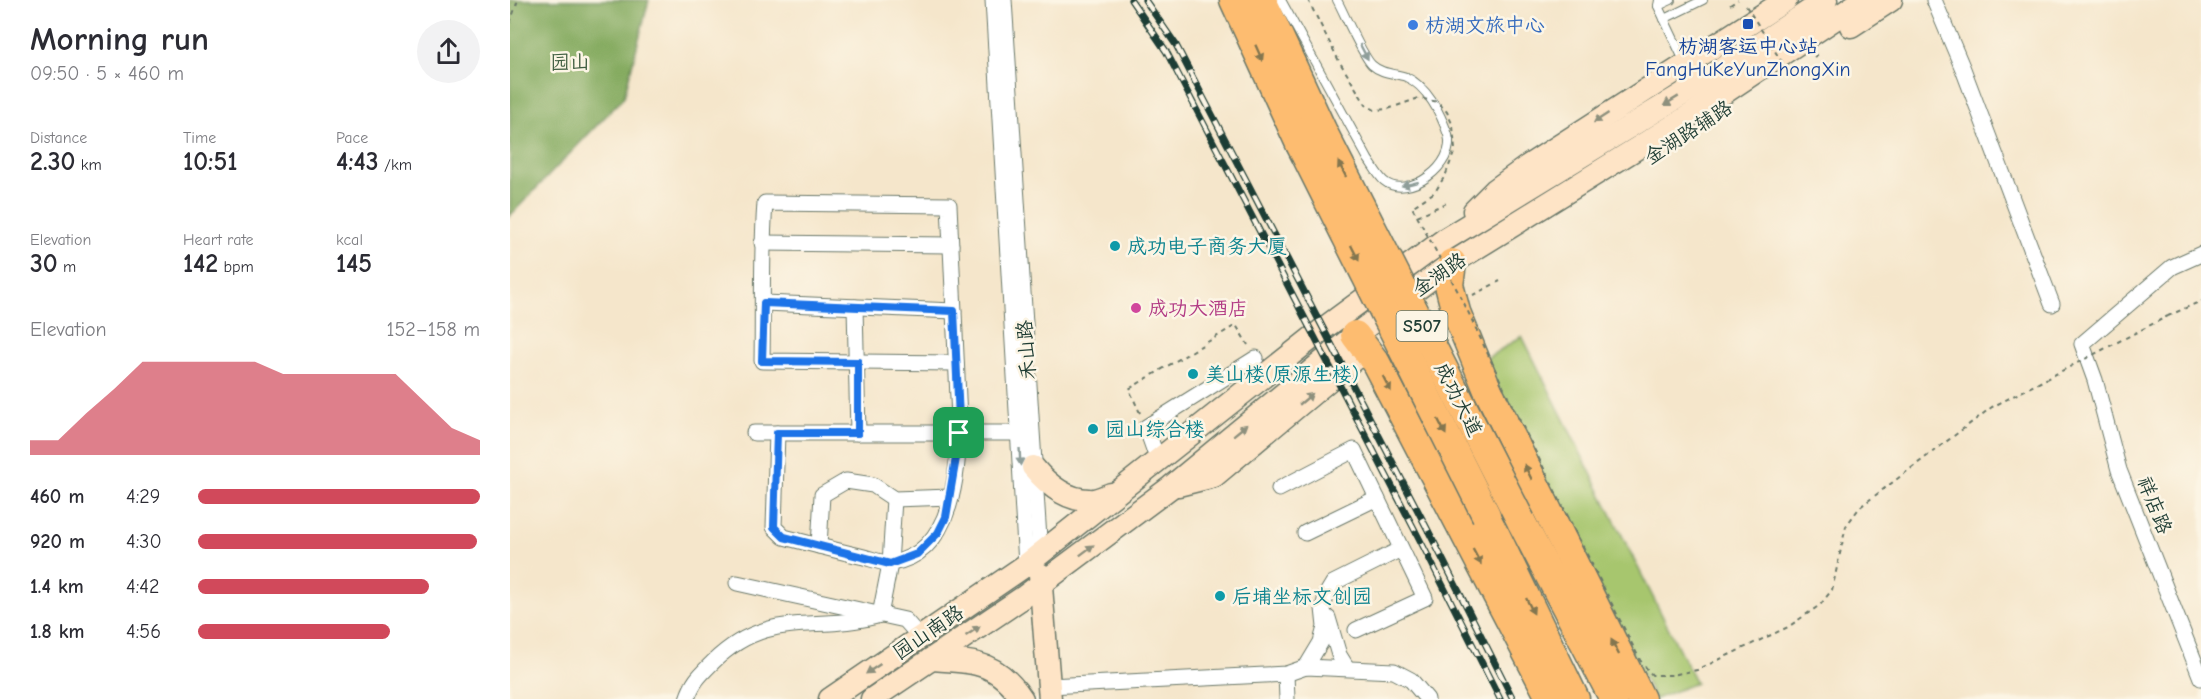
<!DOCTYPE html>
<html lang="en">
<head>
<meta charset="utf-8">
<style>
	body { margin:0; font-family:"Comic Neue","LXGW WenKai TC",sans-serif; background:#f2f2f3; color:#2b2b33; height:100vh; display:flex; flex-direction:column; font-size:22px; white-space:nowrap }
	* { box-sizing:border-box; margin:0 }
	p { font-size:20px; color:#7c7c81 }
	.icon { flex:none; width:33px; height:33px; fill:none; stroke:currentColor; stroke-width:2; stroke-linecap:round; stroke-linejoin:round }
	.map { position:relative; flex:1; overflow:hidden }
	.drawer { display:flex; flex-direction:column; background:#fff; width:510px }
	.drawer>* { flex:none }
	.pin { position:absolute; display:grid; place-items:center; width:51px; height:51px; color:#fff; margin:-26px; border-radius:12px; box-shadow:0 3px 9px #0006 }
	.round { display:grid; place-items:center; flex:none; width:63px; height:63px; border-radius:32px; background:#f2f2f3 }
	.summary { display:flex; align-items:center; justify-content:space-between; height:102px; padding:0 30px }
	h1 { font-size:33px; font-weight:600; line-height:45px }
	.stats { display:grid; grid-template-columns:repeat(3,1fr); gap:9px; height:102px; padding:6px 30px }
	.stats div { display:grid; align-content:center }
	.stats b { font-size:26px; font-weight:600 }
	.stats small { font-size:16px; font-weight:400 }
	.stats p { font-size:16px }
	.chart { height:168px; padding:12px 30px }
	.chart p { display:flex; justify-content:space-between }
	.chart svg { width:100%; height:108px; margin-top:6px; fill:#d1495b; opacity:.7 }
	ul { padding:0 30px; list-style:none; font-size:20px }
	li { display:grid; grid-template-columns:96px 72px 1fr; align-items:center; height:45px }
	li i { height:15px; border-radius:8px; background:#d1495b }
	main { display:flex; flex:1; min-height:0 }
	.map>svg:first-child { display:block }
</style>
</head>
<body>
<main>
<section class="drawer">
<div class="summary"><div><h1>Morning run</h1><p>09:50 · 5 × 460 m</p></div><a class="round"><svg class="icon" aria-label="share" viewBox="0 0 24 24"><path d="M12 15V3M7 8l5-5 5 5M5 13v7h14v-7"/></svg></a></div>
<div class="stats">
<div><p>Distance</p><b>2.30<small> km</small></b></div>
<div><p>Time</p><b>10:51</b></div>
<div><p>Pace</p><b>4:43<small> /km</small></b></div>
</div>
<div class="stats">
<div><p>Elevation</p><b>30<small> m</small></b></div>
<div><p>Heart rate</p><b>142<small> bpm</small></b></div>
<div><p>kcal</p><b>145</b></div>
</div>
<div class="chart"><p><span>Elevation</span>152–158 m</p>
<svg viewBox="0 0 160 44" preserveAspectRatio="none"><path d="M0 44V38L10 38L20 27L30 17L40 6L50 6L60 6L70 6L80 6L90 11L100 11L110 11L120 11L130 11L140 22L150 33L160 38V44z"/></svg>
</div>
<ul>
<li><b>460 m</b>4:29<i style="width:100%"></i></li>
<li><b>920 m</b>4:30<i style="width:99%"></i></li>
<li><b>1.4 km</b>4:42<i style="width:82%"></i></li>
<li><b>1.8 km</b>4:56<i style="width:68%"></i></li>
</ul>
</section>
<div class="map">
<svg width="1691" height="699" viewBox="0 0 1691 699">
	<rect width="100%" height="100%" fill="#fcf5e5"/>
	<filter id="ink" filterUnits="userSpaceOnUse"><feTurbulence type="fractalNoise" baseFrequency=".0167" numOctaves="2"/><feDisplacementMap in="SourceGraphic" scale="12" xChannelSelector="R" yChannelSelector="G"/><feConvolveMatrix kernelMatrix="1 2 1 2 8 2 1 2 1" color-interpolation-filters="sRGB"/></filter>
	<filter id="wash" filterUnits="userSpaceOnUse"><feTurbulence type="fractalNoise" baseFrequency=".008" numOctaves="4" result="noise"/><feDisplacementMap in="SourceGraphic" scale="24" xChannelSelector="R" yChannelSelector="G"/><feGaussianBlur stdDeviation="1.35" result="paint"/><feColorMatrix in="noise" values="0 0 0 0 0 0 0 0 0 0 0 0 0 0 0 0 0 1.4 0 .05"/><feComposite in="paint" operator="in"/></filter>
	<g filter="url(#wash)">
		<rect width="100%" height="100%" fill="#f5e6cb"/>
		<path fill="#a7c66e" stroke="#638251" stroke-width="1.5" d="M1012 336 1186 683 1145 699 974 360Z"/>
		<path fill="#85ab61" stroke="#52744a" stroke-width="1.5" d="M0 0H139L114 97 0 216Z"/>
	</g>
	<g filter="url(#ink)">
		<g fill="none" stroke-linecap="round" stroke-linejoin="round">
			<g stroke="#6a7869" stroke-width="10">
				<g id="lane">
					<path d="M771 0 858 159C863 166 868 176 874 181 898 201 947 164 938 135 931 114 917 86 896 77 884 73 872 74 862 65 853 57 834 13 827 0"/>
					<path d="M1149 0 1148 6 1175 63"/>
					<path d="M1148 6 1161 0"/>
					<path d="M1154 19 1193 0"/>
				</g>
			</g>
			<g stroke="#6a7869" stroke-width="17">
				<g id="street">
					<path d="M483 0 516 565"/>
					<path d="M494 0 530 554"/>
					<path d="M1424 0 1453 69 1542 304"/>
					<path d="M252 243 441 245"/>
					<path d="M1691 254 1662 267 1572 344 1585 380 1609 470 1691 678"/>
					<path d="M254 303 444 311"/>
					<path d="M345 307 348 433"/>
					<path d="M244 433H508"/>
					<path d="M267 433 264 527 274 537C301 544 328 551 354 557 362 559 373 564 381 563 444 554 449 469 449 419L439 205 255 203C251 256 253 309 252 361L446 363"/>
					<path d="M648 461 636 427 746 358"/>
					<path d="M769 489 844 450 915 598 846 630"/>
					<path d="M795 533 867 498"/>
					<path d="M309 546 312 495 336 481 363 485 384 499 441 497"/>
					<path d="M227 583 395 620 410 637"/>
					<path d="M818 618 829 655 837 668"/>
					<path d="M796 667 811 642 815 627 813 608 817 593 823 583 891 549"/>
					<path d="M776 674 777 699"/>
					<path d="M539 686 776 674 796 667 884 671 901 680 917 699"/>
					<path d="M177 699C183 681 190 675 203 662 259 607 306 634 370 615L380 564 384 499"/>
				</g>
			</g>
			<g stroke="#6a7869" stroke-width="25">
				<g id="secondary">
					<path d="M1341 26 1381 0"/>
					<path d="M964 211 985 190 1018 166 1276 0"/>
					<path d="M523 467C537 484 556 500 579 500 586 501 595 496 601 494"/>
					<path d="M668 485 704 476 856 349"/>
					<path d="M530 574 540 699"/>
					<path d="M421 659C463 662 486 660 512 699"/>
					<path d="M320 699 516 565 817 326 934 240 1186 86 1316 0"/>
					<path d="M362 699 515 596 661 487 845 335 942 263 1182 114 1353 0"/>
				</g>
			</g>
			<g stroke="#6a7869" stroke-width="31">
				<g id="highway">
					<path d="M724 0 790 144"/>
					<path d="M752 0 813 132"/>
					<path d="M942 263 939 285 946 312 977 388 1131 699"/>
					<path d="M845 335 866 363 1041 699"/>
					<path d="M976 515 1065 699"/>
					<path d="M1011 521 1104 699"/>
				</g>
			</g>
			<g stroke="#6a7869" stroke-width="2" stroke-dasharray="4.5 4.5" stroke-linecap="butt">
				<path d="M1220 5 1228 0"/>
				<path d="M0 23 8 0"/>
				<path d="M1304 57 1310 53"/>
				<path d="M907 216 939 202"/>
				<path d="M963 295 990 281"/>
				<path d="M1658 316 1691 301"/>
				<path d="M630 413 619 389 726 325 738 345"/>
			</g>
			<use href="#lane" stroke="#fff" stroke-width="8"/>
			<use href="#street" stroke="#fff" stroke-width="15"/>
			<use href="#secondary" stroke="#fee4c6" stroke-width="22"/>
			<use href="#highway" stroke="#fdbc70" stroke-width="28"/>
			<g stroke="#1f3d34" stroke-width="7">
				<g id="rail">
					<path d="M621 0 656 51 911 542 990 699"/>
					<path d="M635 0 666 45 921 536 1003 699"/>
				</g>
			</g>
			<use href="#rail" stroke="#fcf5e5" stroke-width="4.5" stroke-dasharray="14" stroke-linecap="butt"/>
			<g stroke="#6a7869" stroke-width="31" stroke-linecap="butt">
				<g id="highway-bridge">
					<path d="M813 132 1011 521"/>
					<path d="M790 144 976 515"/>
				</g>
			</g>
			<g stroke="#6a7869" stroke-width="2" stroke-dasharray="4.5 4.5" stroke-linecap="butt">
				<path d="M798 0 829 61 856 105 865 110 878 109 909 98 928 102 937 112 943 126 945 150 936 174 925 192 902 207 953 301 998 397 1130 660 1142 675H1162L1187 670 1278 627 1310 605 1322 590 1336 526 1350 507 1482 407 1658 316"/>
				<path d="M1236 6 1279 73"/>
			</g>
			<use href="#highway-bridge" stroke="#fdbc70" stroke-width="28"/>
		</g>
		<defs><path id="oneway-solid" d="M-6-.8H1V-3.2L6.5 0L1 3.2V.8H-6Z" transform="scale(1.5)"/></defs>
		<g fill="#8f9e9a">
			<use href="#oneway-solid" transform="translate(854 52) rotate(62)"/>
			<use href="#oneway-solid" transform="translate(900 184) rotate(166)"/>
			<use href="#oneway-solid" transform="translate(510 457) rotate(87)"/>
		</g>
		<g fill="#83764f">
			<use href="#oneway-solid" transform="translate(749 53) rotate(66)"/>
			<use href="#oneway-solid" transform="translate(832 169) rotate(-117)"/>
			<use href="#oneway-solid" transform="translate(845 253) rotate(63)"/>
			<use href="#oneway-solid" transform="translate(877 384) rotate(62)"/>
			<use href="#oneway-solid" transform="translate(932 427) rotate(63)"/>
			<use href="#oneway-solid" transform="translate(1018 472) rotate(-116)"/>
			<use href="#oneway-solid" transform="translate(967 557) rotate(62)"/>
			<use href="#oneway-solid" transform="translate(1020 606) rotate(64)"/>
			<use href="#oneway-solid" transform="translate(1105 647) rotate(-117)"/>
		</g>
		<g fill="#8e907d">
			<use href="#oneway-solid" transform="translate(1161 101) rotate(149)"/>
			<use href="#oneway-solid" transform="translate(1091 118) rotate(147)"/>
			<use href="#oneway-solid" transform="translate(796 399) rotate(-40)"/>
			<use href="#oneway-solid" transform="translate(730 430) rotate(-39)"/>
			<use href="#oneway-solid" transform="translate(577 550) rotate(-37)"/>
			<use href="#oneway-solid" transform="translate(463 631) rotate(-34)"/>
			<use href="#oneway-solid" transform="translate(363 669) rotate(146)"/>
		</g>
	</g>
	<g fill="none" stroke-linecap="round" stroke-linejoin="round" filter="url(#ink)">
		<g stroke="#fff" stroke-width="12">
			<path id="route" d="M254 303 444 311 449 419 448 446 436 517 428 533 407 554 380 564 274 537 264 527 267 433H348V362L252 361Z"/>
		</g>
		<use href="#route" stroke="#1a73e8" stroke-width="8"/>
	</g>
	<rect fill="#1a4fb4" stroke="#fcf5e5" stroke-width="2" x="1232" y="18" width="12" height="12" rx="3"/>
	<circle fill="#3f7fe0" stroke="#fcf5e5" stroke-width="2" cx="903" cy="25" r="6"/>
	<g fill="#0f9aa8" stroke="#fcf5e5" stroke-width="2">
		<circle cx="605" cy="246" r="6"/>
		<circle cx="683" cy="374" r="6"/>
		<circle cx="583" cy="429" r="6"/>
		<circle cx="710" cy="596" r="6"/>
	</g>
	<circle fill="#d1479c" stroke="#fcf5e5" stroke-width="2" cx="626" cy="308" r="6"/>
	<g text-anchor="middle" stroke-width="5" stroke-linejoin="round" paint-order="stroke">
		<rect fill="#fcf5e5" stroke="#617469" stroke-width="1.5" x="886.5" y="311" width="51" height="30" rx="4.5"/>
		<g font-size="18" font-weight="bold" fill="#1f3d34">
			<text x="912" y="332">S507</text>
		</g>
		<g font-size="20" fill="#366cbe" stroke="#fcf5e5" text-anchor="start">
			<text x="915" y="32">枋湖文旅中心</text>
		</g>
		<g font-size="20" fill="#164399" stroke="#fcf5e5">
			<text x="1238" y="53">枋湖客运中心站<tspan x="1238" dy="23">FangHuKeYunZhongXin</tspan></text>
		</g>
		<g font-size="20" fill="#415f42" stroke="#fcf5e5">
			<text x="60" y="69">园山</text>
		</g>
		<g font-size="20" fill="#1f3d34" stroke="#fcf5e5">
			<text transform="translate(1178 132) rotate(-33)" y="7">金湖路辅路</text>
			<text transform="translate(929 274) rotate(-35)" y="7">金湖路</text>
			<text transform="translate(516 350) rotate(-94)" y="7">禾山路</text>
			<text transform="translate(949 399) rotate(63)" y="7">成功大道</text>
			<text transform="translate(1645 505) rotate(68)" y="7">祥店路</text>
			<text transform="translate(418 632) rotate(-34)" y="7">园山南路</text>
		</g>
		<g font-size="20" fill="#0d838f" stroke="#fcf5e5" text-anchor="start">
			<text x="617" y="253">成功电子商务大厦</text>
			<text x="695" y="381">美山楼(原源生楼)</text>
			<text x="595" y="436">园山综合楼</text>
			<text x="722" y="603">后埔坐标文创园</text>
		</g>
		<g font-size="20" fill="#b23c85" stroke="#fcf5e5" text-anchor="start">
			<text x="638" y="315">成功大酒店</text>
		</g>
	</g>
</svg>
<div class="pin" style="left:449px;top:433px;background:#1e9e55"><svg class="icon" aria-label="arrive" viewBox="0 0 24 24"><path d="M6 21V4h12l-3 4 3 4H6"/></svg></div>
</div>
</main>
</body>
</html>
